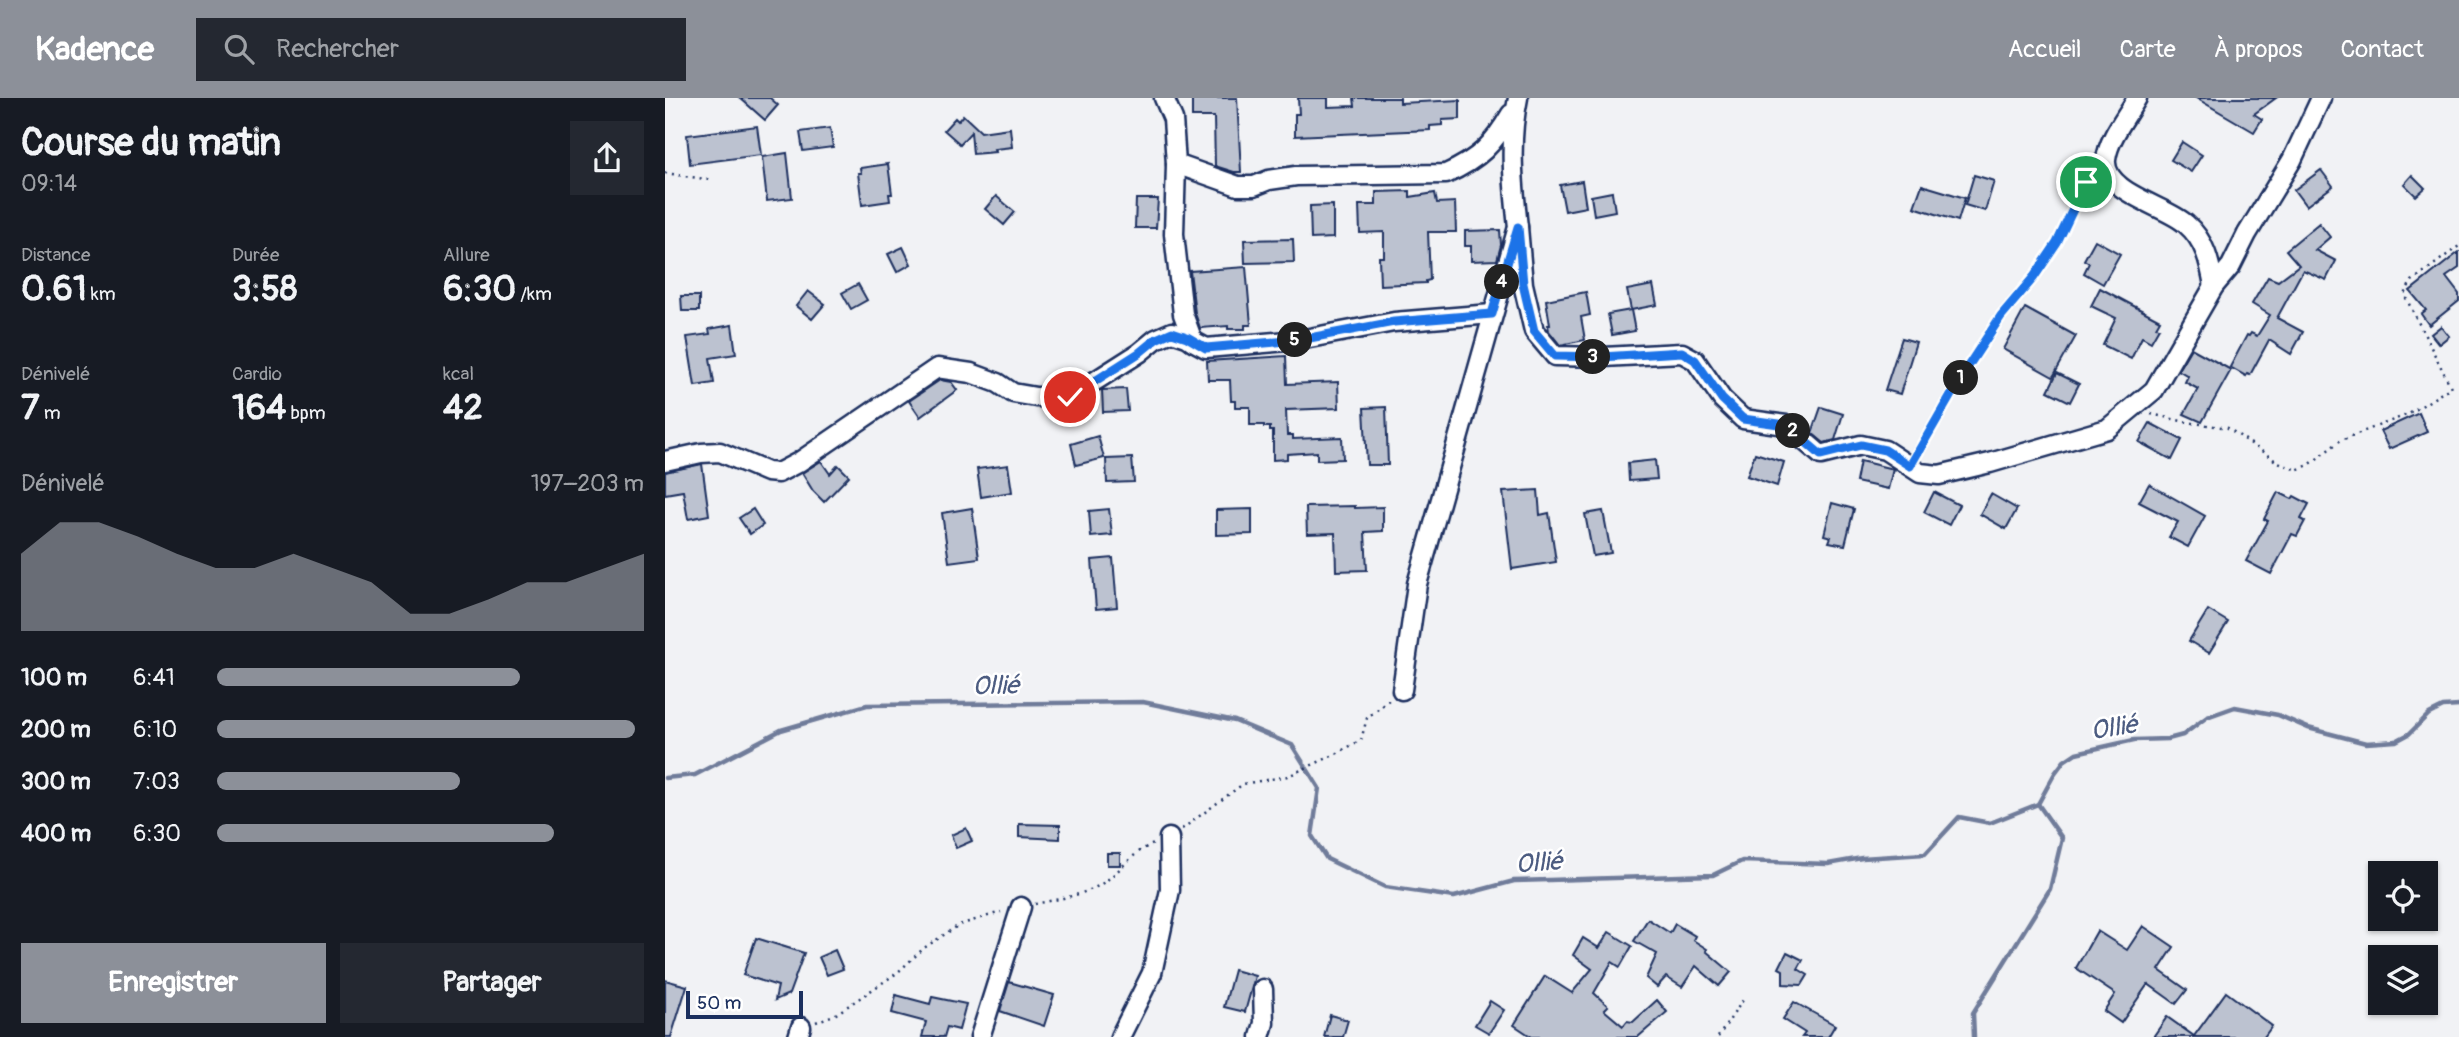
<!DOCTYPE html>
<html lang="fr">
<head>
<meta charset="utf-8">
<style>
	body { margin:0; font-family:Pangolin,sans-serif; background:#242831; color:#f1f3f6; height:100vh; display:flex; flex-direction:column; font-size:26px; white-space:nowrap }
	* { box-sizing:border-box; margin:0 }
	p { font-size:23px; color:#9ea1a6 }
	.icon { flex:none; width:38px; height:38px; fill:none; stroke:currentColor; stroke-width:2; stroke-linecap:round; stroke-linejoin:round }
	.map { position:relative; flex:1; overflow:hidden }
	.panel { display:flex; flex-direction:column; background:#171b24; width:665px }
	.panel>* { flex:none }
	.buttons { position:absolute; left:1703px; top:763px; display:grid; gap:14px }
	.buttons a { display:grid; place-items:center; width:70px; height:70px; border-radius:0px; background:#171b24; box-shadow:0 2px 5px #0004; font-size:35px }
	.scale { position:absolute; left:21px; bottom:18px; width:117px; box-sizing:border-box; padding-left:7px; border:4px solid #1b2f5e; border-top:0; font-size:19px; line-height:24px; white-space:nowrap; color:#1b2f5e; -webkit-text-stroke:5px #fff; paint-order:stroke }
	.pin { position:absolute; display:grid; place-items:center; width:60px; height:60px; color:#fff; margin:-30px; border:4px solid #fff; border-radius:50%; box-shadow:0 2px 7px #0007 }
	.km { position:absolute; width:35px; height:35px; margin:-18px; border-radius:50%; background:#222; color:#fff; font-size:19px; line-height:35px; text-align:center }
	.round { display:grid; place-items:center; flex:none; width:74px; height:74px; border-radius:0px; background:#242831 }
	.overview { display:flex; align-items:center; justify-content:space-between; height:119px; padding:0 21px }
	h1 { font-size:38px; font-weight:700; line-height:52px }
	.metrics { display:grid; grid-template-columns:repeat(3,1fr); gap:10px; height:119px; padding:7px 21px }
	.metrics div { display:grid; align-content:center }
	.metrics b { font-size:35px; font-weight:700 }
	.metrics small { font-size:19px; font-weight:400 }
	.metrics p { font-size:19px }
	.chart { height:196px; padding:14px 21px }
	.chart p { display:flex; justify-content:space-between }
	.chart svg { width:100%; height:126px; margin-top:7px; fill:#8c9099; opacity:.7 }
	.button { display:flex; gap:14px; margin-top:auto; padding:14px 21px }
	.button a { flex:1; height:80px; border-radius:0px; background:#8c9099; color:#fff; font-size:28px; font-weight:700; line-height:80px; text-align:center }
	.button a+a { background:#242831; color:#f1f3f6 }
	ul { padding:0 21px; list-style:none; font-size:23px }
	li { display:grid; grid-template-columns:112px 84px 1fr; align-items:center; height:52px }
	li i { height:18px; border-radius:9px; background:#8c9099 }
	header { display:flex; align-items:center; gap:42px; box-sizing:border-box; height:98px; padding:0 35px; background:#8c9099; color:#fff }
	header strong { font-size:33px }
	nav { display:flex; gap:38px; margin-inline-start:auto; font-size:24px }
	.search { width:490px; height:63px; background:#242831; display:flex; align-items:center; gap:18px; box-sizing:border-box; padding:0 24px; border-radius:0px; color:#9ea1a6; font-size:26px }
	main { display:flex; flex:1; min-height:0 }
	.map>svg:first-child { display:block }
</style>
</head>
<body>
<header>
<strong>Kadence</strong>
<div class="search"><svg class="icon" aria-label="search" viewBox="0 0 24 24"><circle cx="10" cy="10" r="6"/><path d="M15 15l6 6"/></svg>Rechercher</div>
<nav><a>Accueil</a><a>Carte</a><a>À propos</a><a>Contact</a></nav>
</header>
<main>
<section class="panel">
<div class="overview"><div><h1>Course du matin</h1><p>09:14</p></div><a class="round"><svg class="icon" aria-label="share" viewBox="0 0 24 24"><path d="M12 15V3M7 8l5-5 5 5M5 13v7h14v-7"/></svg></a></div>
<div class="metrics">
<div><p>Distance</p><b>0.61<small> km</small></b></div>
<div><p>Durée</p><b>3:58</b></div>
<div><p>Allure</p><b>6:30<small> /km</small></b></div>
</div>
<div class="metrics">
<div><p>Dénivelé</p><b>7<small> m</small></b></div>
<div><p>Cardio</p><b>164<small> bpm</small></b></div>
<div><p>kcal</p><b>42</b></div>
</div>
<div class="chart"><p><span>Dénivelé</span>197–203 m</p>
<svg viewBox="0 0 160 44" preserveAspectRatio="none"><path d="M0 44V17L10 6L20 6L30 11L40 17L50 22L60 22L70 17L80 22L90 27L100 38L110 38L120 33L130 27L140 27L150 22L160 17V44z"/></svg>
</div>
<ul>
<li><b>100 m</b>6:41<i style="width:71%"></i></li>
<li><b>200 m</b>6:10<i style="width:98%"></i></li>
<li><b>300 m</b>7:03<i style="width:57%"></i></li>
<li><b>400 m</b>6:30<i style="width:79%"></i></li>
</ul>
<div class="button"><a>Enregistrer</a><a>Partager</a></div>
</section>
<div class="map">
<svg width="1794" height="939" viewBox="0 0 1794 939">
	<rect width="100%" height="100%" fill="#f1f2f5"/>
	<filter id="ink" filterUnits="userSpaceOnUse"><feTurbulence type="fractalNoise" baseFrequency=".0143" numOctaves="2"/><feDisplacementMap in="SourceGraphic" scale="14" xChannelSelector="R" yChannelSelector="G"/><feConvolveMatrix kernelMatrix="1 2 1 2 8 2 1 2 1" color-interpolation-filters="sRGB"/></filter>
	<g filter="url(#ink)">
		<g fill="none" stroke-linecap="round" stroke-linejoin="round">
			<g stroke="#707c9a" stroke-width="4.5">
				<path d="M0 680 30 677 116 632 202 607 478 604 570 623 627 647 654 690 647 738 662 761 720 789 789 799 849 783 1048 777 1077 763 1163 766 1197 760 1260 756 1294 719 1325 725 1373 706 1390 675 1399 663 1411 655 1469 642 1503 641 1518 637 1542 619 1570 609 1613 617 1643 630 1701 645 1731 643 1744 636 1764 616 1778 609 1794 608"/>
				<path d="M1309 939 1308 915 1385 791 1397 740 1373 706"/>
			</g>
		</g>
		<g fill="#bcc2d0" stroke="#1b2f5e" stroke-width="2">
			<path d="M75 0H105L113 7 100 22Z"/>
			<path d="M527 0H572L576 74H569L550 68 549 19H527Z"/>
			<path d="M633 0H663V9L690 8 689 0H735V5L795 2V21L777 22V27L765 28V32L630 38V16H634Z"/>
			<path d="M1531 0H1611L1589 16 1597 21 1589 34Z"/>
			<path d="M298 17 316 34 345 30 347 49 329 51 330 54 308 56 306 34 295 46 279 32 290 20 293 23Z"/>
			<path d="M92 28 96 57 25 66 22 37Z"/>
			<path d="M165 30 168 49 138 53 135 34Z"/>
			<path d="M1517 44 1537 57 1526 74 1506 62Z"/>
			<path d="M122 55 127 100 102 103 97 59Z"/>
			<path d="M223 66 227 96H224L225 103 197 107 193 75H196L195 70Z"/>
			<path d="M1656 72 1668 88 1641 108 1629 92Z"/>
			<path d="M1309 77 1329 83 1320 113 1300 107Z"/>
			<path d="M1747 77 1760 90 1751 98 1739 86Z"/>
			<path d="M917 83 921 109 900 113 895 87Z"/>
			<path d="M1257 87 1300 100 1293 123 1249 109Z"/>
			<path d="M745 93V99L770 95 772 105 790 104 791 134H763L765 182 761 183V185L715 187 714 159H719V134L695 135 694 107H711V94Z"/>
			<path d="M947 94 950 113 929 117 926 98Z"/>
			<path d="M331 98 350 114 339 127 320 111Z"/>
			<path d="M471 101H493L491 130H470Z"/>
			<path d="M668 107V140L646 141 645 108Z"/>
			<path d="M1654 125 1665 139 1650 152 1671 163 1661 182 1638 172 1612 220 1638 234 1626 256 1604 242 1585 277 1582 276 1581 278 1565 269 1582 237 1584 238 1586 235 1592 238 1605 217 1587 206 1603 179 1613 183 1634 167 1621 152Z"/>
			<path d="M835 132 836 147 832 162 806 163V148H800V133Z"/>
			<path d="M628 141 629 164 580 165 579 142Z"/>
			<path d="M1430 142 1455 156 1438 186 1419 175 1424 165 1419 162Z"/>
			<path d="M238 149 246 166 232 174 223 156Z"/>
			<path d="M1794 154V170L1781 179 1794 196V203L1764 227 1756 216 1761 212 1745 193Z"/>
			<path d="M581 169 586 227H580V231H563V228L535 230 530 215 525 173Z"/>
			<path d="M193 186 202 202 186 211 177 195Z"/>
			<path d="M988 187 992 207 966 212 962 192Z"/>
			<path d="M1435 190 1495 222 1491 229 1494 230 1486 244 1477 239 1466 261 1438 247 1451 220 1426 208Z"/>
			<path d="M143 193 160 206 147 221 131 208Z"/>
			<path d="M921 194 925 217 916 219 920 242 895 247 884 233 883 227H885L881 202Z"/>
			<path d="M16 198H34V213H17Z"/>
			<path d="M1360 210 1411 238 1388 279 1338 251Z"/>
			<path d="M966 212 970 233 947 237 943 216Z"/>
			<path d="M67 227 71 256 45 260 49 285 30 288 22 239 45 236 44 231Z"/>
			<path d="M1776 228 1784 238 1774 246 1766 236Z"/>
			<path d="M1237 240 1251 244 1235 296 1220 292Z"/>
			<path d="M1526 250 1566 272 1537 324 1519 316 1533 291 1520 284 1523 278 1513 272Z"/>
			<path d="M621 258 622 286 673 284 674 310 621 312 622 337H628V341L677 339 678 361 652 362V354L622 356V361L608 362V333H605V329H599V327H585V309H570V303H566L565 282H543L542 263Z"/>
			<path d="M1392 275 1414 286 1405 304 1383 293Z"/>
			<path d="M275 282 286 284 292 292 255 319 244 303Z"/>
			<path d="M461 291 463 313 438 314 437 292Z"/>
			<path d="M721 309 723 367H702L699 310Z"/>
			<path d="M1156 309 1178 316 1170 342 1159 345 1147 335Z"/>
			<path d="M1754 315 1762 334 1724 351 1715 333Z"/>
			<path d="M1485 325 1517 342 1507 362 1474 344Z"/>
			<path d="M433 338 439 360 411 367 406 346Z"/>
			<path d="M1090 355 1119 364 1112 388 1082 378Z"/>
			<path d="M467 360 469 384 442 385 441 361Z"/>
			<path d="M990 362 992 381 964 383 963 365Z"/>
			<path d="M156 363 165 376 173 367 184 378 159 404 148 393 137 375Z"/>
			<path d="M1195 363 1228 371 1223 391 1191 384Z"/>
			<path d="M37 366 44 417 23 421 18 393 0 396V374Z"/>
			<path d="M343 367 347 394 316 399 312 371Z"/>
			<path d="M1484 386 1540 418 1523 449 1504 439 1513 424 1474 404Z"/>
			<path d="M873 392 875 417 884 415 891 464 847 471 838 394Z"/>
			<path d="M1269 394 1294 407 1284 427 1259 414Z"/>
			<path d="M1613 394 1627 401 1629 398 1644 406 1636 421 1640 423 1632 438 1627 436 1606 476 1581 463 1603 423 1599 421Z"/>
			<path d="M1326 396 1352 411 1341 431 1315 416Z"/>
			<path d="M1167 405 1189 411 1180 447 1164 444 1166 439 1159 437Z"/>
			<path d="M690 408V410L718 409V433L700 434 702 472 671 473 670 435 642 436 641 409Z"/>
			<path d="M307 410 314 460 284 464 277 415Z"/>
			<path d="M88 411 98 427 85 436 74 420Z"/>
			<path d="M444 411 447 437 426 439 424 413Z"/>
			<path d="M587 411V436L551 437V412Z"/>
			<path d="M938 413 946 455 928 458 920 416Z"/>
			<path d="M448 460 452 509 431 511 427 462Z"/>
			<path d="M1543 512 1563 524 1544 555 1524 543Z"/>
			<path d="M354 726 395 727V741L354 739Z"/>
			<path d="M301 730 307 743 291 750 286 737Z"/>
			<rect x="442" y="755" width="13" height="12"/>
			<path d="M983 821 1005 835 1010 826 1030 838 1028 842 1042 851 1041 853 1066 874 1054 888 1031 868 1017 889 1001 879 992 889 981 880 992 856 969 843Z"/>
			<path d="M1478 828 1509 849 1494 872 1522 892 1511 906 1483 886 1456 925 1439 913 1450 896 1411 870 1432 833 1462 852Z"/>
			<path d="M944 834 967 848 955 869 947 864 929 895 943 908 939 912 958 928 962 923 968 924 992 902 1002 914 973 939H867L849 927 880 878 907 895 927 871 908 857 918 840 934 850Z"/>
			<path d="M91 840 139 855 124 896 110 902 113 888 78 877Z"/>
			<path d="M170 852 178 871 162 877 154 859Z"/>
			<path d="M1122 854 1138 862 1133 871 1143 877 1137 887 1118 886V872L1114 870Z"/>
			<path d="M569 872 590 878 580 914 559 909Z"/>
			<path d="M0 882 22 888 6 939H0Z"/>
			<path d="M344 884 389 897 379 928 335 913Z"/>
			<path d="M1561 894 1607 928 1599 939H1488L1502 919 1529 938Z"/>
			<path d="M231 897 265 906 267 899 301 906 294 932 282 929 279 939H257L261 924 227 915Z"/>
			<path d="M825 903 839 912 824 935 810 927Z"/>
			<path d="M1129 904 1170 927 1163 939H1137L1140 935 1118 921Z"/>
			<path d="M665 917 683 922 678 939H659Z"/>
		</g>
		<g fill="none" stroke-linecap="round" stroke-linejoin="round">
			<g stroke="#1b2f5e" stroke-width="23">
				<g id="street">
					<path d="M499 0 508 21 511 66 509 136 518 216 528 243 541 250 634 242 729 224 827 216"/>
					<path d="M1472 0C1462 18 1443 41 1441 62 1438 95 1502 108 1521 126 1540 142 1545 165 1549 188"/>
					<path d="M511 66 573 88H589L604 82 631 78 781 76C814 61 828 47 846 16"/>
					<path d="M853 129 858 186 869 233 890 258 938 259 1017 255 1030 262 1057 301 1078 321 1121 327 1156 357 1196 347 1220 352 1255 375 1274 377 1325 365 1442 331 1489 292 1549 188 1566 168 1582 136 1627 62 1656 0"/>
					<path d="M0 363 36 355 55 354 102 374 113 375 134 364 272 270 306 275 333 285 348 295 371 299H405L474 255 491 241 507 234 522 239 528 243"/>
					<path d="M737 592 752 486 853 129C848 85 844 43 853 0"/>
					<path d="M133 939 136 929"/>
					<path d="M315 939 356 809"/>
					<path d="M455 939 487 875 505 792 504 740"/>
					<path d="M595 939 599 925 598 891"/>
				</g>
			</g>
			<g stroke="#1b2f5e" stroke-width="2.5" stroke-dasharray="2 5" stroke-linecap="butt">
				<path d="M0 75 46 82"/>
				<path d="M1486 316 1521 324 1563 330 1611 363 1631 372 1644 367 1676 342 1744 316 1786 289 1739 196 1747 183 1794 148"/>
				<path d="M1252 356 1298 276 1336 217 1369 179 1393 145 1421 84 1426 78"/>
				<path d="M517 731 578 686 623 678 669 657 696 642 702 620 725 601"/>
				<path d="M370 806C393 801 423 797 442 782 458 770 470 752 489 746"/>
				<path d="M151 924 171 916 232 875 259 850 294 827 336 814"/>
				<path d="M1053 939 1078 902"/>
			</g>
			<use href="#street" stroke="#fff" stroke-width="18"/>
		</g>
	</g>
	<g fill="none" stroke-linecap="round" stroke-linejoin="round" filter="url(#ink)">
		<g stroke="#fff" stroke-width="14">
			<path id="route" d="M405 299 474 255 491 241 507 234 522 239 541 250 634 242 729 224 827 216 853 129 858 186 869 233 890 258 937 259 1017 254 1030 262 1057 301 1078 321 1121 327 1156 357 1196 347 1220 352 1245 368 1298 276 1336 218 1369 179 1392 145 1421 84"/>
		</g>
		<use href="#route" stroke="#1a73e8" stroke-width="9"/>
	</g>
	<g text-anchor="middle" stroke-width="5" stroke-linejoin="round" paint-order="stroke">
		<g font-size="26" font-style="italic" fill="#4c5c81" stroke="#fff">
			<text transform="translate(331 587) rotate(-1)" y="9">Ollié</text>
			<text transform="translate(1449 629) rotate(-9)" y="9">Ollié</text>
			<text transform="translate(874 764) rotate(-4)" y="9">Ollié</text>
		</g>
	</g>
</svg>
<div class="buttons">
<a><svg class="icon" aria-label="locate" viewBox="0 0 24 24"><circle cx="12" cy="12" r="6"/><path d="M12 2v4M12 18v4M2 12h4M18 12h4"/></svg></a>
<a><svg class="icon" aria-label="layers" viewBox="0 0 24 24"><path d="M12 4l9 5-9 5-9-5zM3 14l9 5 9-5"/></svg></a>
</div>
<div class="scale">50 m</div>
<div class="pin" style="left:1421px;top:84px;background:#1e9e55"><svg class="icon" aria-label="arrive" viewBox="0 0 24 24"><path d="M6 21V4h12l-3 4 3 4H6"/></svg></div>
<div class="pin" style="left:405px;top:299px;background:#d93025"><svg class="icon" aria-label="check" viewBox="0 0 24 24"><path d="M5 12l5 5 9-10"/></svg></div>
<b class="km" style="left:1296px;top:280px">1</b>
<b class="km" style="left:1128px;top:333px">2</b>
<b class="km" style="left:928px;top:259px">3</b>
<b class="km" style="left:837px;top:184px">4</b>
<b class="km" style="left:630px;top:242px">5</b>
</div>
</main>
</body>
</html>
